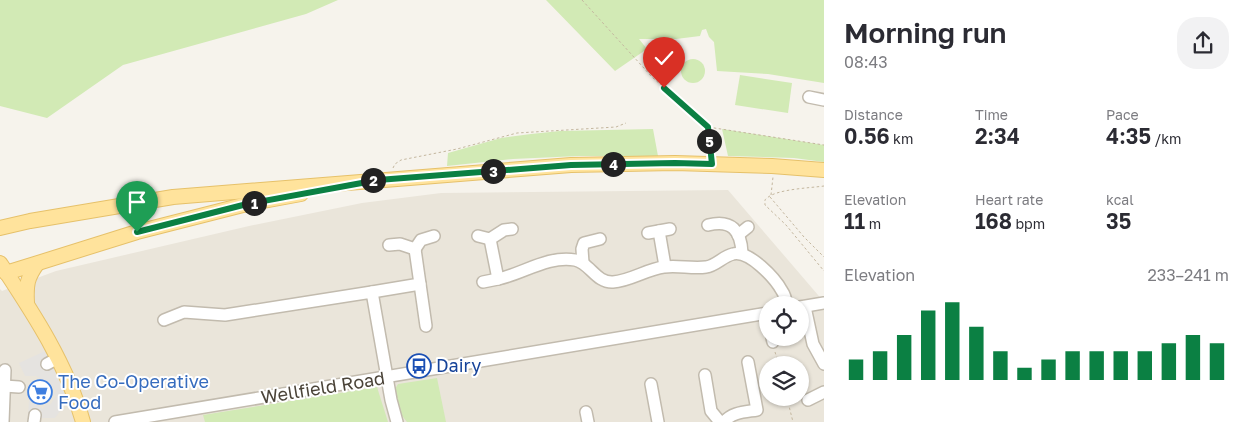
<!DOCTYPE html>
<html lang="en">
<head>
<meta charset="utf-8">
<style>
	body { margin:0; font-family:"Golos Text",sans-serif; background:#f2f2f3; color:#2b2b33; height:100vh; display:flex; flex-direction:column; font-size:19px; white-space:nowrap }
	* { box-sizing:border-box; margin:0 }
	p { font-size:16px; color:#7c7c81 }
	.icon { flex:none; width:28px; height:28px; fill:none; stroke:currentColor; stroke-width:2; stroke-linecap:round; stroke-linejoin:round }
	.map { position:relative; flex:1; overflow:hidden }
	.details { display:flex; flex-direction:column; background:#fff; width:425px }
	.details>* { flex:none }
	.buttons { position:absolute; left:759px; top:296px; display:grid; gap:10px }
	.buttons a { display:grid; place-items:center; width:50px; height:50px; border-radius:50%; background:#fff; box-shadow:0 1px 4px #0004; font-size:25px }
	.pin { position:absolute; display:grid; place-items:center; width:42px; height:42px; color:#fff; margin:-51px -21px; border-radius:50% 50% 50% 0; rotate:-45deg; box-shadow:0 0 5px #0007 }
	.pin .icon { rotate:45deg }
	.km { position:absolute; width:25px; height:25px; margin:-12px; border-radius:50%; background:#222; color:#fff; font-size:14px; line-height:25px; text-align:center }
	.round { display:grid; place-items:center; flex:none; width:52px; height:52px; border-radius:20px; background:#f2f2f3 }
	.head { display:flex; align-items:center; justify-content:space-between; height:85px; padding:0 20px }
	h1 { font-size:28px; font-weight:600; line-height:38px }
	.metrics { display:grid; grid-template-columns:repeat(3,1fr); gap:8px; height:85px; padding:5px 20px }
	.metrics div { display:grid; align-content:center }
	.metrics b { font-size:21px; font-weight:600 }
	.metrics small { font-size:14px; font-weight:400 }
	.metrics p { font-size:14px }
	.chart { height:140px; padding:10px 20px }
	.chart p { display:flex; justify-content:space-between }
	.chart svg { width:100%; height:90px; margin-top:5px; stroke:#0b8043; stroke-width:6 }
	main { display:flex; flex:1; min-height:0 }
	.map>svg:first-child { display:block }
</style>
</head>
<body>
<main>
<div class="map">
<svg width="824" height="422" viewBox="0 0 824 422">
	<rect width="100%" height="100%" fill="#f6f3ec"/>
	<path fill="#eae5da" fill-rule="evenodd" d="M728 190 824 302V422H0V289L2 291 56 271 249 226 362 203 441 193ZM768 305H800V338H768ZM768 365H800V398H768Z"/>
	<g fill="#d2eab5">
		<path d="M0 0H338L306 14 123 65 47 118 0 106Z"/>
		<path d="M546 0H824V83L768 74 717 71 714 42 709 37 706 29 702 30 700 36 676 39H639L647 49 615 71Z"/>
		<circle cx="693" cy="71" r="12"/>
		<path d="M740 75 792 83 788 113 735 105Z"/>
		<path d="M653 129 658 156H579L513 159 447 166 448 153 501 138 531 134 560 131Z"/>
		<path d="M722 129 824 145V162L794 158 728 156Z"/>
		<path d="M437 378 446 422H407L399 412 395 389 398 384Z"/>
		<path d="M377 387 388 422H205L203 415Z"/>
	</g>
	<path fill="#e5e3e0" d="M45 351 64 382 70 398 55 418H28L29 399 43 409 47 404 50 405 56 396 54 394 56 390 36 376H25L19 363Z"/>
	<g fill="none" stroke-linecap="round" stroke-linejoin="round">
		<g stroke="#c2bbae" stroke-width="14">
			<g id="minor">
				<path d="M809 97 824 100"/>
				<path d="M708 225C732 219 741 231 742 253"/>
				<path d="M659 231 665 266"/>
				<path d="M648 233 670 229"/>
				<path d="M738 235 748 227"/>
				<path d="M478 236 490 239 504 230 512 229"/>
				<path d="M490 239 498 279C522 274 549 255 575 260 590 263 596 283 613 282 630 281 647 269 664 267 678 265 692 269 706 267 716 266 723 256 733 254 749 250 775 278 782 291 785 295 786 300 787 305"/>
				<path d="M389 245 400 244 415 249"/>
				<path d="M415 249 421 240 434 236"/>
				<path d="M583 263 582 249 584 243 600 239"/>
				<path d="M483 282 498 279"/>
				<path d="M420 284 426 326"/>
				<path d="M372 292 420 284 415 249"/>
				<path d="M800 307 824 303"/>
				<path d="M805 307 813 344 824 364"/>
				<path d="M164 320 184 312 225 315 372 292 391 400 397 422"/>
				<path d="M772 338 773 342"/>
				<path d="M47 364 58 358"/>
				<path d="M705 375 711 411 720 422"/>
				<path d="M651 384 658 422"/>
				<path d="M4 386 19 387"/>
				<path d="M808 400 824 392"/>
				<path d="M586 412 588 422"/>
				<path d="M3 422 5 370"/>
				<path d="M34 422 35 415"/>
				<path d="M115 422 768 313"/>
				<path d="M724 422C732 412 745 412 757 410L748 362"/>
			</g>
		</g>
		<g stroke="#e6c16a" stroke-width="16">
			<g id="major">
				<path d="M0 228 30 221 173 197 571 165 675 163 772 166 824 170"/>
				<path d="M0 263C33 313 67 364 83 422"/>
				<path d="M6 273 137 232 247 204 301 194"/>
				<path d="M27 303C26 285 27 278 37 264"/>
			</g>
		</g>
		<g stroke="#c4b79f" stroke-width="1" stroke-dasharray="2.5 2.5" stroke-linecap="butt">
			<path d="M582 0 652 77 708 127 824 145"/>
			<path d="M708 128 711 154"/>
			<path d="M393 168 395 164 401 160 457 149 517 133 616 127 626 123"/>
			<path d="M824 186C810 188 777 189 767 198 764 200 765 201 765 205L786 225 824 271"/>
			<path d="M771 195 773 177"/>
			<path d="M770 197 804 237 824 257"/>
			<path d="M775 352 779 365"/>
			<path d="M787 398 793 422"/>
		</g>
		<use href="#minor" stroke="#fff" stroke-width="11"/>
		<use href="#major" stroke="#ffe39c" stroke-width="14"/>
	</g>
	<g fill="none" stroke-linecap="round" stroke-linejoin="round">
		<g stroke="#fff" stroke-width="10">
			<path id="route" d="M137 232 247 204 378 180 571 165 675 163 712 164 708 127 664 88"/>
		</g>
		<use href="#route" stroke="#0b8043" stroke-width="6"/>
	</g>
	<defs>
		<g id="bus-ring" transform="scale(1.25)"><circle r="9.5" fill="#fff" stroke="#1a4fb4" stroke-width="1.5"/><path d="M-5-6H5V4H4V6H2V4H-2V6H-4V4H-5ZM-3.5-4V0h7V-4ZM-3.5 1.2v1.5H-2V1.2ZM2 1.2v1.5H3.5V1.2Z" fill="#1a4fb4"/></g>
		<g id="supermarket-ring" transform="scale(1.25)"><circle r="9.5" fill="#fff" stroke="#3f7fe0" stroke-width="1.5"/><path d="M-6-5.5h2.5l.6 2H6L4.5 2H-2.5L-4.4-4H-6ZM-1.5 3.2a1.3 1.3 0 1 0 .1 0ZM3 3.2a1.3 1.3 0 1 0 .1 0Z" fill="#3f7fe0"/></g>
	</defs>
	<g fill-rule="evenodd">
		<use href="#bus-ring" x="419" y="366"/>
		<use href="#supermarket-ring" x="40" y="392"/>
	</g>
	<g text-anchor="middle" stroke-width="4" stroke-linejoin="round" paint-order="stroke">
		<g font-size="18" fill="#164399" stroke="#fff" text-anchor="start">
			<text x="436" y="372">Dairy</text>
		</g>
		<g font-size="18" fill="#366cbe" stroke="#fff" text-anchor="start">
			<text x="58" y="388">The Co-Operative<tspan x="58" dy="21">Food</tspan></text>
		</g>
		<g font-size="18" fill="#4b4439" stroke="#fff">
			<text transform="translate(323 388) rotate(-9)" y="6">Wellfield Road</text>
		</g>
	</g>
</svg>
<div class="buttons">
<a><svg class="icon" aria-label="locate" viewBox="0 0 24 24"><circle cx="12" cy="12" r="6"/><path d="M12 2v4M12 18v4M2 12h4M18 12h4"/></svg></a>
<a><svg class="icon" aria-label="layers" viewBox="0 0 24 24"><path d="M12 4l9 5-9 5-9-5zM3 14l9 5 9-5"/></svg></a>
</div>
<div class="pin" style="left:137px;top:232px;background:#1e9e55"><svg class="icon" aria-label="arrive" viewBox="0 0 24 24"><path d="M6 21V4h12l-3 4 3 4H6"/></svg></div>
<div class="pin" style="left:664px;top:88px;background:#d93025"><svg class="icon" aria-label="check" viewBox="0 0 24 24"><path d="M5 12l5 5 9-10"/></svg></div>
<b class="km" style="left:254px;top:203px">1</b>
<b class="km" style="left:373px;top:180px">2</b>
<b class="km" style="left:493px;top:171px">3</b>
<b class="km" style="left:613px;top:164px">4</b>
<b class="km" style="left:709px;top:141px">5</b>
</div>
<section class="details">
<div class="head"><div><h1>Morning run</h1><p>08:43</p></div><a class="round"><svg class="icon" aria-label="share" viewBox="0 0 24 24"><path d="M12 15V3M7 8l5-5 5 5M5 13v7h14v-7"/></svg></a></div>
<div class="metrics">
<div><p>Distance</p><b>0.56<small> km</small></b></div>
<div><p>Time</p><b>2:34</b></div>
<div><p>Pace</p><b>4:35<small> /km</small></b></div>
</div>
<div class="metrics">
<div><p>Elevation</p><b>11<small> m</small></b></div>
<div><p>Heart rate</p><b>168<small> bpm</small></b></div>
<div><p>kcal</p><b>35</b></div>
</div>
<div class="chart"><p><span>Elevation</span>233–241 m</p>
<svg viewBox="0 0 160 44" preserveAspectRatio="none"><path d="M5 44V34M15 44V30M25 44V22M35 44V10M45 44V6M55 44V18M65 44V30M75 44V38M85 44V34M95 44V30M105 44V30M115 44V30M125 44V30M135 44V26M145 44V22M155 44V26"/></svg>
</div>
</section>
</main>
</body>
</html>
